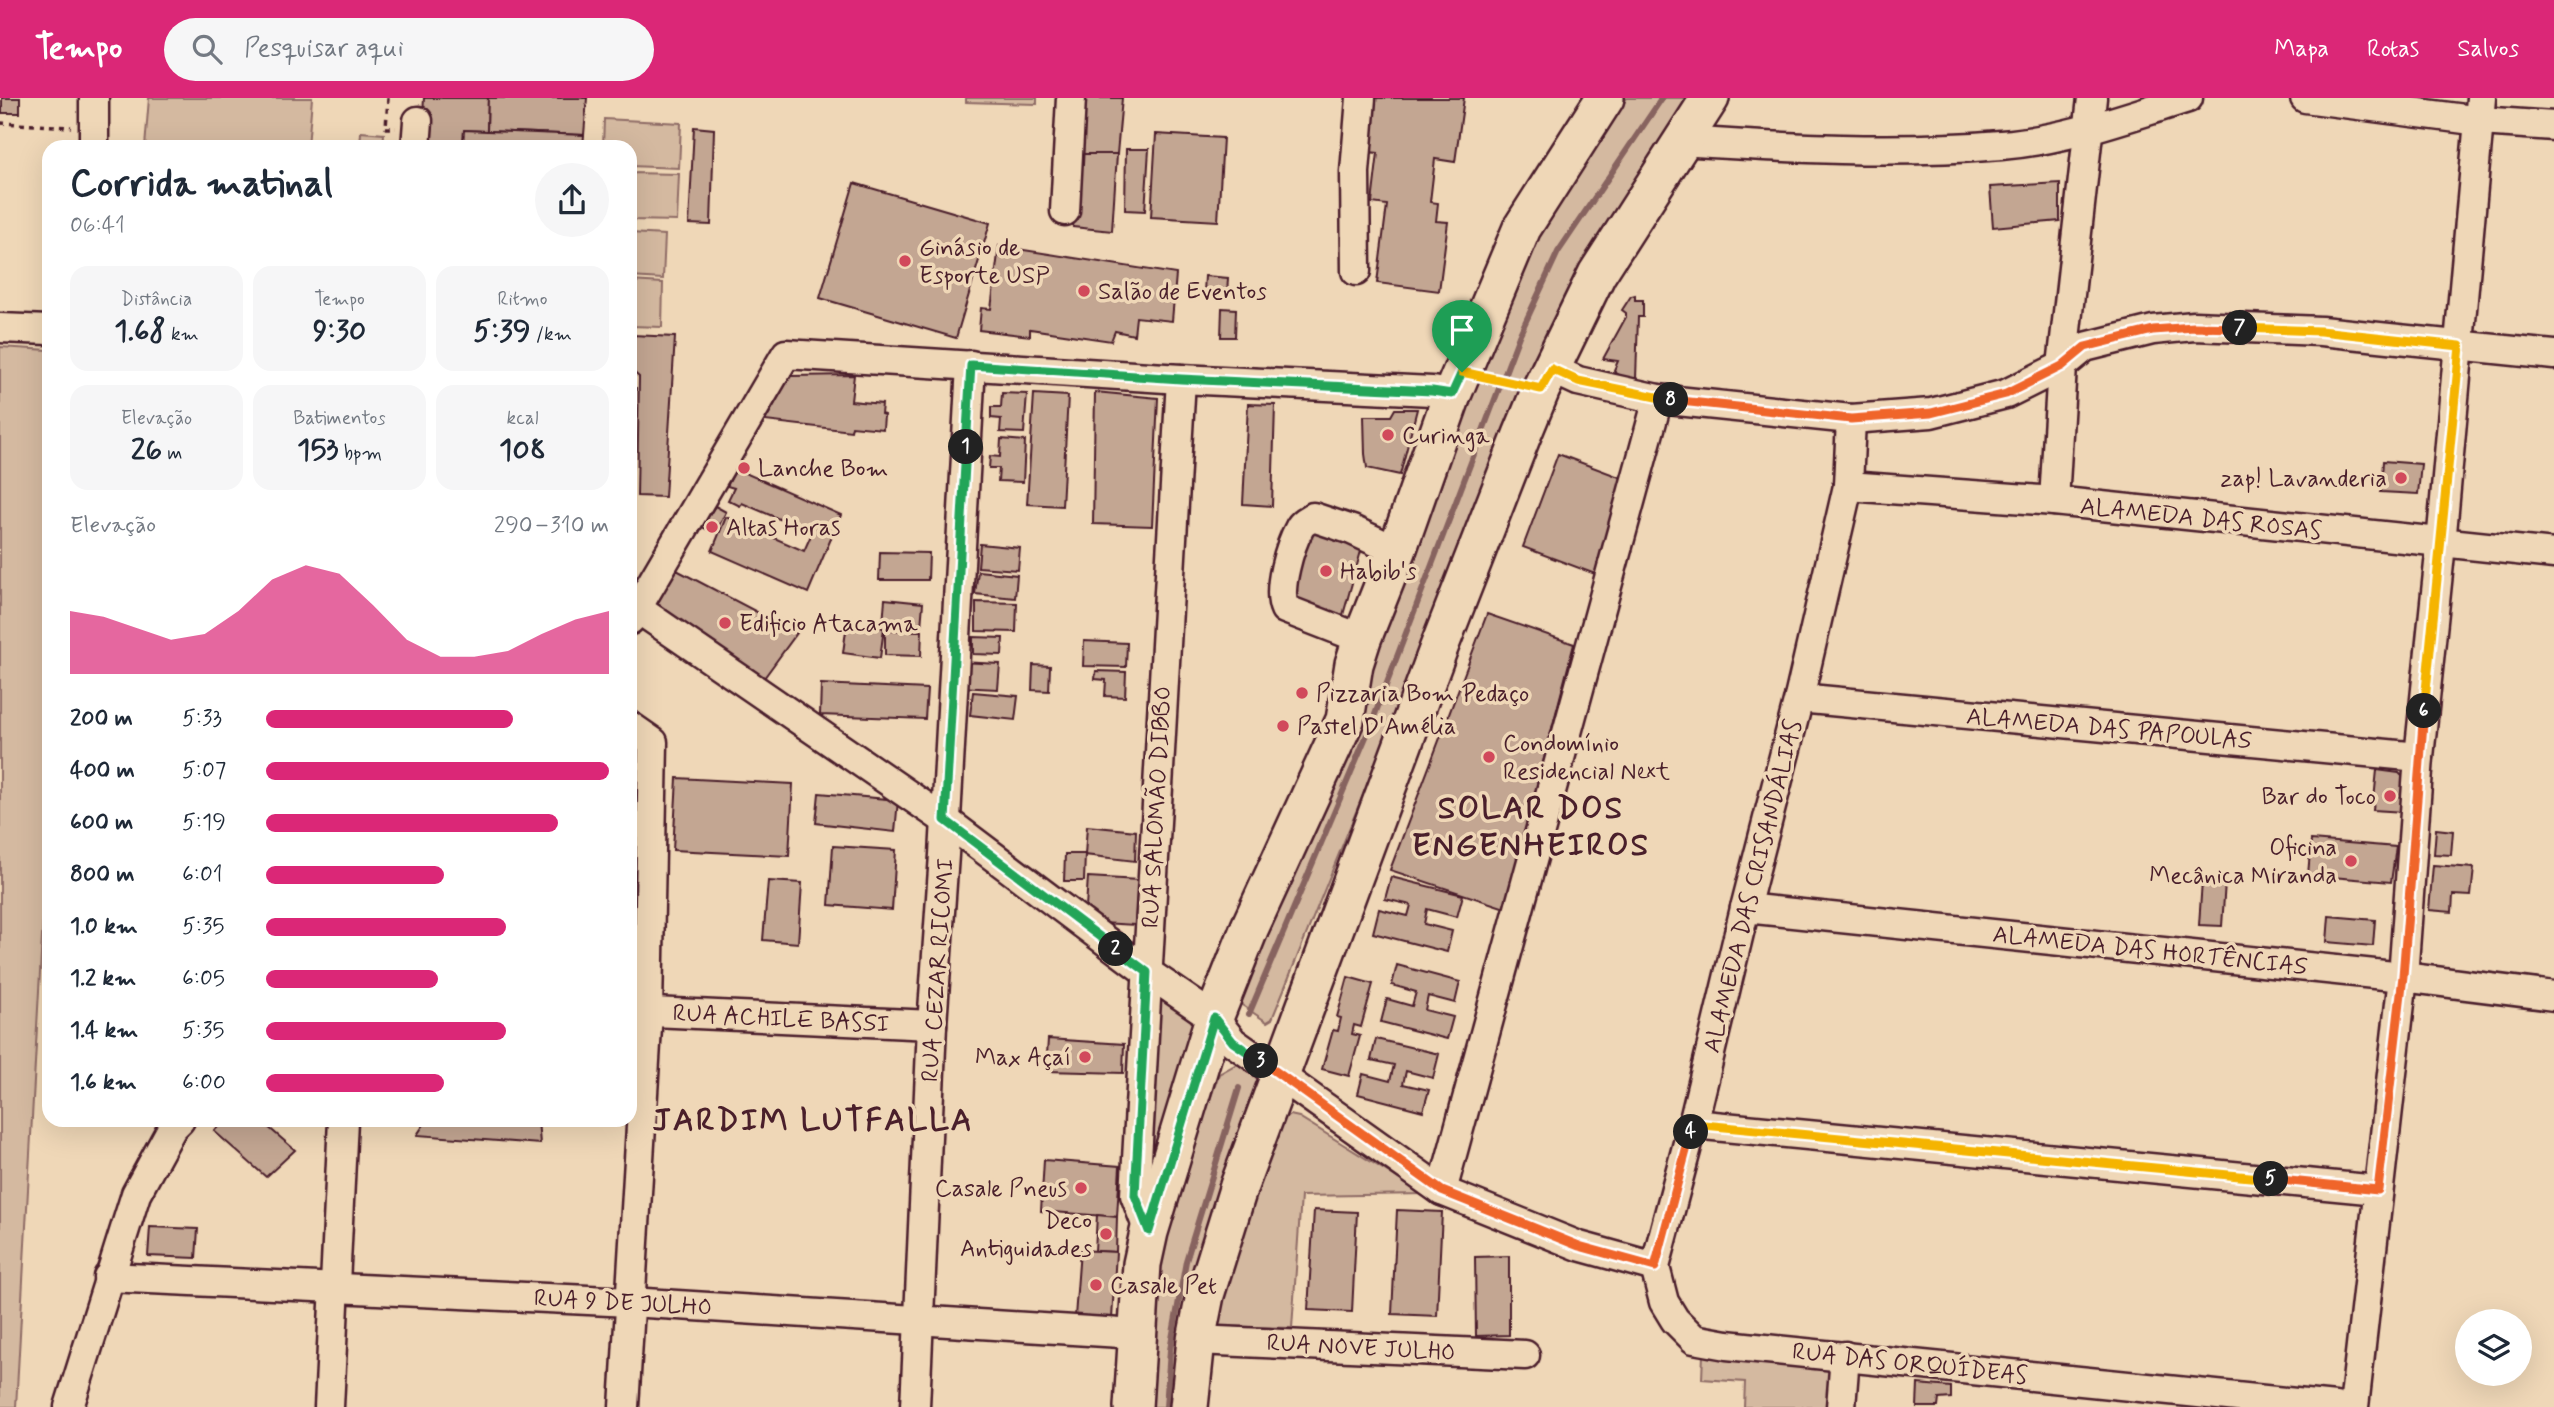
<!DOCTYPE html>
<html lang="pt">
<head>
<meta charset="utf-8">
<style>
	body { margin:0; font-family:Mynerve,sans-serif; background:#f6f6f7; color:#1f2937; height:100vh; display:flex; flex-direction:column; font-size:26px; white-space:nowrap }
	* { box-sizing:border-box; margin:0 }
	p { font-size:23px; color:#747a83 }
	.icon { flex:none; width:38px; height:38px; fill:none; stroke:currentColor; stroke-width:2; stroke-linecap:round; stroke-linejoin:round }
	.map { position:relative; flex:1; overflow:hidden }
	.panel { position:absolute; left:42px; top:42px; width:595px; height:987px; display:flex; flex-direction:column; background:#fff; border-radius:21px; box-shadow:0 7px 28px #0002 }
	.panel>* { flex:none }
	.buttons { position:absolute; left:2455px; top:1211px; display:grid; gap:14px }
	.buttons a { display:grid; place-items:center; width:77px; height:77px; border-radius:50%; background:#fff; box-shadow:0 7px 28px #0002; font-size:35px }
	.pin { position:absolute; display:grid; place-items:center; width:60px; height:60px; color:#fff; margin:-72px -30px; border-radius:50% 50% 50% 0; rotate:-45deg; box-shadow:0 0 7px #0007 }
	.pin .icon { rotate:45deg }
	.km { position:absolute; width:35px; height:35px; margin:-18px; border-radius:50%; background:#222; color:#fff; font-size:19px; line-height:35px; text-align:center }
	.round { display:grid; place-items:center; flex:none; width:74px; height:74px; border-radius:37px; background:#f6f6f7 }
	.head { display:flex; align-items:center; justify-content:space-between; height:119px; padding:0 28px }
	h1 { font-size:38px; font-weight:800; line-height:52px }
	.figures { display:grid; grid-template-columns:repeat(3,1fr); gap:10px; height:119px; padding:7px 28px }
	.figures div { display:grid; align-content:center; border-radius:18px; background:#f6f6f7; text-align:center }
	.figures b { font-size:30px; font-weight:800 }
	.figures small { font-size:19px; font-weight:400 }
	.figures p { font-size:19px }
	.chart { height:196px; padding:14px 28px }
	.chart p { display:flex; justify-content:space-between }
	.chart svg { width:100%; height:126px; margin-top:7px; fill:#db2777; opacity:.7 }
	ul { padding:0 28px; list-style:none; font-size:23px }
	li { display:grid; grid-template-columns:112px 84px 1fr; align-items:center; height:52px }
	li i { height:18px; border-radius:9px; background:#db2777 }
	header { display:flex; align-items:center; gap:42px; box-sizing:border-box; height:98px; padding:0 35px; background:#db2777; color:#fff }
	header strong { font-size:33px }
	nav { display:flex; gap:38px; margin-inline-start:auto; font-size:24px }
	.search { width:490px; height:63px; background:#f6f6f7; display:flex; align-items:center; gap:18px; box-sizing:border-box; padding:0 24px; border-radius:38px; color:#747a83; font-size:26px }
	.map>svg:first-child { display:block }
</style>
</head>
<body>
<header>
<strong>Tempo</strong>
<div class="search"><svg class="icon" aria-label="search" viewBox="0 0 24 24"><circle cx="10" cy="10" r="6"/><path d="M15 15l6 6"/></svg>Pesquisar aqui</div>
<nav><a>Mapa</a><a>Rotas</a><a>Salvos</a></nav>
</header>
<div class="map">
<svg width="2554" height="1309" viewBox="0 0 2554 1309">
	<rect width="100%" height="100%" fill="#efd7b7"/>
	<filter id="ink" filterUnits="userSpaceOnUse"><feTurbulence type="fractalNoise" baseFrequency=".0143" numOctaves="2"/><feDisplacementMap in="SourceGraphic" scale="14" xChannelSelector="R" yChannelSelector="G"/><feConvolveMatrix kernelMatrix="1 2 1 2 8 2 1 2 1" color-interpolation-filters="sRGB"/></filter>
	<g filter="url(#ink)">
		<g fill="#d4b9a0" stroke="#8f6c66" stroke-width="2">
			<path d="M149 0H312L308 49H145Z"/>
			<path d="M966 0H1037V6L966 4Z"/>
			<path d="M1627 0H1701L1545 248 1272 921 1267 924 1233 901 1371 572 1461 316 1540 128Z"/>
			<path d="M604 21 681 25 679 70 630 68V49H603Z"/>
			<path d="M361 34 384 36 383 49H360Z"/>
			<path d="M630 75 679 76 677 123 630 122Z"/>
			<path d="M630 135 665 137 663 181 630 179Z"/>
			<path d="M630 183 663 185 662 229 630 228Z"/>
			<path d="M0 249 49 252V712L16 1309H0Z"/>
			<path d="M1147 886 1204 934 1149 1090Z"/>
			<path d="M1242 966 1266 974 1180 1309H1144L1159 1148 1219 976 1235 967Z"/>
			<path d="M1290 1017 1299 1019 1423 1096 1301 1098 1292 1230 1219 1228 1224 1182 1279 1023Z"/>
			<path d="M1703 1256 1831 1264 1827 1309H1744L1745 1284 1702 1281Z"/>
		</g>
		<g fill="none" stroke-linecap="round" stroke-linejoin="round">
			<g stroke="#87635f" stroke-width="6">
				<path d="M1249 916 1371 627 1519 238 1558 154 1662 0"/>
				<path d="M1166 1309 1170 1252 1186 1163 1239 990"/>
			</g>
		</g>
		<g fill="#c3a692" stroke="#4a1f2b" stroke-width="2">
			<rect x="2" y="0" width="18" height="15"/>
			<path d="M424 0H488L487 33 464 32 463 49H421Z"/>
			<path d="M488 0H587L584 37 487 33Z"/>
			<path d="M1084 0H1122L1117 56H1081Z"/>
			<path d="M1376 0H1464L1455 64 1435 61 1430 104 1438 105 1436 123 1448 124 1439 193 1377 185 1387 107 1372 105 1378 55 1369 54Z"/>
			<path d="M694 29 714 31 711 127 689 126Z"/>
			<path d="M464 32 487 33 584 37 583 49H463Z"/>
			<path d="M1156 36 1223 40 1218 123 1151 119Z"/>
			<path d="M1126 51H1149L1145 113 1125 112Z"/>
			<path d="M1081 56H1117L1112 133 1073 129Z"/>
			<path d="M854 85 990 125 956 240 820 200Z"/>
			<path d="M2060 85V123L1993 129 1990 89Z"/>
			<path d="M999 148 1176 176 1172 223 1136 219 1134 237 1115 233 1111 243 1030 231V238L979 232 981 210 991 211Z"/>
			<path d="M1205 178 1228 180 1227 196 1204 194Z"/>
			<path d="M1635 197V202H1643V219H1638L1636 281H1618L1614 272 1618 263 1603 261 1626 219V215L1622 212 1631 198Z"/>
			<path d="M1222 210 1236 211 1235 239H1221Z"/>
			<path d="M632 237 675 239 665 399 637 398 639 279 631 272Z"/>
			<path d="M854 277 851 303 882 306 881 316 884 317 883 331 852 328 851 333 765 323 790 278Z"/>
			<path d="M630 290H636L630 415Z"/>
			<path d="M1095 294 1158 300 1152 428 1093 426Z"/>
			<path d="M1002 295 1027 296 1024 335 1000 334 1001 321 991 320V309H1001Z"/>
			<path d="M1034 296 1068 298 1062 408 1027 406Z"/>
			<path d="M1248 306 1275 307 1272 408 1243 406Z"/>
			<path d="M1395 311H1417L1400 377 1367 370 1365 356 1364 318H1391Z"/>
			<path d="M1001 341 1025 343 1023 384 998 383 999 370H989L990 358 1000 359Z"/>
			<path d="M1558 356 1630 383 1595 476 1523 449Z"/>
			<path d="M2383 363 2421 366 2418 396 2381 394Z"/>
			<path d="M736 371 841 417 808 495 712 453 726 419 804 453 812 435 742 405 740 408 728 402 734 390 727 388Z"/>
			<path d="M715 408 726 414 715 435 702 429Z"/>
			<path d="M1313 432 1363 446 1343 517 1288 499 1306 444Z"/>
			<path d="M980 446 1020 450 1018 472 978 469Z"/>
			<path d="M880 454 929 455 928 482H879Z"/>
			<path d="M669 468 797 535 764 580 654 515 651 503Z"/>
			<path d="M978 473 1017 477 1015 500 975 496Z"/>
			<path d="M885 501 923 505 921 529 883 526Z"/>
			<path d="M976 504 1017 505 1016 534 976 533Z"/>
			<path d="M1487 516 1574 546 1505 810 1390 772Z"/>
			<path d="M847 525 884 530 880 560 843 555Z"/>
			<path d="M885 532 922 533 921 558 885 557Z"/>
			<path d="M973 539 1003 540 1002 557 973 556Z"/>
			<path d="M1084 543 1127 545 1126 569 1083 568Z"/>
			<path d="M960 564 1000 566 998 591 958 589Z"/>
			<path d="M1033 567 1050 568 1049 593 1032 592Z"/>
			<path d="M1096 573 1126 574 1125 599 1105 598 1106 582 1095 581Z"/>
			<path d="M821 586 927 591 925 621 820 617Z"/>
			<path d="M973 594 1018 598 1015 622 970 617Z"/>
			<path d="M2377 672 2399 675 2408 684 2404 714 2373 712Z"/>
			<path d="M677 680 793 686 789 758 673 752Z"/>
			<path d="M819 695 898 702 895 734 816 725Z"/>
			<path d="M1087 728 1136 733 1135 763 1085 757Z"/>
			<path d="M2436 731 2453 733 2451 757 2434 756Z"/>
			<path d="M2311 742 2396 749 2391 784 2308 777Z"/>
			<path d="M833 748 896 752 892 812 829 807Z"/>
			<path d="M1065 756H1085L1084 783H1064Z"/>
			<path d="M2433 767 2474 770 2471 798 2453 797 2452 814 2429 812Z"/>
			<path d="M1088 779 1138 782 1135 827 1085 824Z"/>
			<path d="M1391 779 1463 797 1457 819 1427 811 1424 826 1452 833 1447 854 1373 835 1379 811 1408 818 1411 807 1385 801Z"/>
			<path d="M768 783 802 785 798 845 763 842Z"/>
			<path d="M2202 783 2225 784 2222 828 2199 827Z"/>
			<path d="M2329 818 2375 822 2373 848 2327 844Z"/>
			<path d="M1397 867 1460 884 1455 905 1428 898 1425 912 1453 919 1447 941 1381 924 1387 901 1412 908 1416 894 1392 887Z"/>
			<path d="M1348 879 1373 886 1361 929 1354 927 1352 936 1360 938 1349 978 1322 971 1333 932 1338 933 1341 920 1337 919Z"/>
			<path d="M1048 941 1124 946 1123 975 1046 973Z"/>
			<path d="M1376 941 1439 956 1433 980 1406 973 1403 986 1429 992 1423 1013 1358 996 1363 976 1390 983 1394 967 1371 962Z"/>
			<path d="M225 1022H260L295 1052 266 1079 214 1033Z"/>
			<path d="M427 1022H538L540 1046 417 1037Z"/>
			<path d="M1044 1062 1120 1068 1117 1119 1041 1113Z"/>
			<path d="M1314 1112 1357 1114 1352 1214 1308 1212Z"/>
			<path d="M1397 1112 1442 1114 1437 1218 1392 1216Z"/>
			<path d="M1097 1117 1117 1119 1116 1154 1095 1153Z"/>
			<path d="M150 1129 198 1131 196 1160 148 1158Z"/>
			<path d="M1080 1152 1116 1154 1112 1221 1075 1219Z"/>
			<path d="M1509 1158V1237L1476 1238 1475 1159Z"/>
			<path d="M1918 1286 1951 1289V1300L1939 1301 1938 1309H1917Z"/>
		</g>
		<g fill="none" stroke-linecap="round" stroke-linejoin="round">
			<g stroke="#4a1f2b" stroke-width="33">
				<g id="minor">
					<path d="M2305 0 2480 23 2554 28"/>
					<path d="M1681 43C1787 50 1895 56 2001 47 2065 42 2127 19 2188 0"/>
					<path d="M94 49V0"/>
					<path d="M416 49 418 23"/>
					<path d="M1065 113 1071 0"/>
					<path d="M1356 173 1355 74 1361 0"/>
					<path d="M0 230 49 232"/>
					<path d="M1552 271 1578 283 1658 301 1851 321 1931 315 2006 296 2062 268 2085 249 2153 232 2194 228 2321 233 2554 257"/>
					<path d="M1851 321 1848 388 1799 600 1745 810 1693 1026 1655 1169 1664 1204 1675 1222 1694 1241 1727 1247 2335 1309"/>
					<path d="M1848 388 2054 403 2554 456"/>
					<path d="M2054 403 2062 268 2092 0"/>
					<path d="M638 511 945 722 1147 874 1214 920 1233 944 1442 1093 1579 1148 1655 1169"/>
					<path d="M630 522 786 256 1181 281 1432 293 1452 297"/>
					<path d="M1362 541 1285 511C1276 492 1290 447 1300 429 1303 424 1308 422 1313 419L1352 432 1397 453"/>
					<path d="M1799 600 2419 659"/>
					<path d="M1745 810 2403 879 2554 898"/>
					<path d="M631 913 932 927"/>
					<path d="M1693 1026 2378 1092"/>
					<path d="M1442 1093 1658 301"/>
					<path d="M1149 1134 1135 1097 1181 281"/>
					<path d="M108 1179 630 1204 1137 1236"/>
					<path d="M1196 1242 1525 1257"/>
					<path d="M69 1309 136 1096 172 1030 180 1022"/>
					<path d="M329 1309 343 1022"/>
					<path d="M624 1309 648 913 653 644 630 628"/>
					<path d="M915 1309 932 927 944 757 971 267"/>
					<path d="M1841 1309 1845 1258"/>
					<path d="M2354 1309 2403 879 2419 659 2441 446 2481 0"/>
				</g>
			</g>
			<g stroke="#4a1f2b" stroke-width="42">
				<g id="major">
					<path d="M1133 1309 1142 1166 1149 1134 1214 920 1250 829 1345 622 1354 566 1362 541 1397 453 1452 297 1522 130 1605 0"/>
					<path d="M1189 1309 1196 1242 1205 1197 1239 1088 1438 552 1522 337 1541 291 1597 176 1710 0"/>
				</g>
			</g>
			<g stroke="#4a1f2b" stroke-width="3.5" stroke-dasharray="5 5" stroke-linecap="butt">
				<path d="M388 0 386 30H396"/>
				<path d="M0 25 71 29"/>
				<path d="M1488 279 1515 285"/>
			</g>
			<use href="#minor" stroke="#efd7b7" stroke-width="28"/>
			<use href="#major" stroke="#efd7b7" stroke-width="37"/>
		</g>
	</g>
	<g fill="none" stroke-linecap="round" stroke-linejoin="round" filter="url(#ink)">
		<g stroke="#fff" stroke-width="14">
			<path id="split-1" d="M966 349 971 267 1181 281 1432 293 1452 296 1462 274"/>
		</g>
		<g stroke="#fff" stroke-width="14">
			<path id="split-2" d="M966 349 945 722 1116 851"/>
		</g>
		<g stroke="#fff" stroke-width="14">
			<path id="split-3" d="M1116 851 1147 874 1135 1097 1149 1133 1214 920 1233 944 1261 963"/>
		</g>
		<g stroke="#fff" stroke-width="14">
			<path id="split-4" d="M1261 963 1442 1093 1579 1148 1655 1169 1691 1034"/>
		</g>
		<g stroke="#fff" stroke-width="14">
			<path id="split-5" d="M1691 1034 1693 1026 2271 1081"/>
		</g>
		<g stroke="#fff" stroke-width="14">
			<path id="split-6" d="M2271 1081 2378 1092 2403 878 2424 613"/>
		</g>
		<g stroke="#fff" stroke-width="14">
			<path id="split-7" d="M2240 230 2320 233 2460 248 2424 613"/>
		</g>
		<g stroke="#fff" stroke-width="14">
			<path id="split-8" d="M1671 302 1851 321 1931 315 2006 296 2062 268 2085 249 2153 232 2194 229 2240 230"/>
		</g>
		<g stroke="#fff" stroke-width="14">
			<path id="split-9" d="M1462 274 1541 291 1552 271 1578 283 1671 302"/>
		</g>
		<use href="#split-1" stroke="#22a559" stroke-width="9"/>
		<use href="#split-2" stroke="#22a559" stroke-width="9"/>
		<use href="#split-3" stroke="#22a559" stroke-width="9"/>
		<use href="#split-4" stroke="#f0652b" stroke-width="9"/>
		<use href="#split-5" stroke="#f5b400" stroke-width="9"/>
		<use href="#split-6" stroke="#f0652b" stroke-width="9"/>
		<use href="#split-7" stroke="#f5b400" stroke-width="9"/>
		<use href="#split-8" stroke="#f0652b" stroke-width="9"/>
		<use href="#split-9" stroke="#f5b400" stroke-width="9"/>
	</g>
	<g fill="#d1495b" stroke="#efd7b7" stroke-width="2.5">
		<circle cx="905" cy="163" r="7"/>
		<circle cx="1084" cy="193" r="7"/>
		<circle cx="1388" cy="337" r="7"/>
		<circle cx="744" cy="370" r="7"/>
		<circle cx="2401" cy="380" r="7"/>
		<circle cx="712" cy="429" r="7"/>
		<circle cx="1326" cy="473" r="7"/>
		<circle cx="725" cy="525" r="7"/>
		<circle cx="1302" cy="595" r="7"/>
		<circle cx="1283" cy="628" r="7"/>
		<circle cx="1489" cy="659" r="7"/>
		<circle cx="2390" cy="698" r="7"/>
		<circle cx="2351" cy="763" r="7"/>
		<circle cx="1085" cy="959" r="7"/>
		<circle cx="1081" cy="1090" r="7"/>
		<circle cx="1106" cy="1136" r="7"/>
		<circle cx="1096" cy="1187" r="7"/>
	</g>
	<g text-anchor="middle" stroke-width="7" stroke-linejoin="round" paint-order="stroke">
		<g font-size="24" fill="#4a1f2b" stroke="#efd7b7" text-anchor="start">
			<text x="919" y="157">Ginásio de<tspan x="919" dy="28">Esporte USP</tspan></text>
			<text x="1098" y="201">Salão de Eventos</text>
			<text x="1402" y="345">Curinga</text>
			<text x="758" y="378">Lanche Bom</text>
			<text x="2387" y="388" text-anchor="end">zap! Lavanderia</text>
			<text x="726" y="437">Altas Horas</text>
			<text x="1340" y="481">Habib's</text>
			<text x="739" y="533">Edificio Atacama</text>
			<text x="1316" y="603">Pizzaria Bom Pedaço</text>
			<text x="1297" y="636">Pastel D'Amélia</text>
			<text x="1503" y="653">Condomínio<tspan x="1503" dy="28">Residencial Next</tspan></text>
			<text x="2376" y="706" text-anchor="end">Bar do Toco</text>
			<text x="2337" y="757" text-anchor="end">Oficina<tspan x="2337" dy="28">Mecânica Miranda</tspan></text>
			<text x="1071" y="967" text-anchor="end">Max Açaí</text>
			<text x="1067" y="1098" text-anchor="end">Casale Pneus</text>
			<text x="1092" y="1130" text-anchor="end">Deco<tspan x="1092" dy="28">Antiguidades</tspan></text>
			<text x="1110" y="1195">Casale Pet</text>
		</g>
		<g font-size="24" fill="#4a1f2b" stroke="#efd7b7">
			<text transform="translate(2201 420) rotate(6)" y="8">ALAMEDA DAS ROSAS</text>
			<text transform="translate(2109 630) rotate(5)" y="8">ALAMEDA DAS PAPOULAS</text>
			<text transform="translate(1156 709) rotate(-87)" y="8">RUA SALOMÃO DIBBO</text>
			<text transform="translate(1752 788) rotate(-76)" y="8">ALAMEDA DAS CRISANDÁLIAS</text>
			<text transform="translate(2150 852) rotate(6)" y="8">ALAMEDA DAS HORTÊNCIAS</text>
			<text transform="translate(937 872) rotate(-86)" y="8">RUA CEZAR RICOMI</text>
			<text transform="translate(781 920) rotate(3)" y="8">RUA ACHILE BASSI</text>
			<text transform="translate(623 1204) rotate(3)" y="8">RUA 9 DE JULHO</text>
			<text transform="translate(1361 1249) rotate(3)" y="8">RUA NOVE JULHO</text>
			<text transform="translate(1910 1265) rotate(6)" y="8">RUA DAS ORQUÍDEAS</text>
		</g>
		<g font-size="32" font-weight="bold" letter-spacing="2" fill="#4a1f2b" stroke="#efd7b7">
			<text x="1531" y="720">SOLAR DOS<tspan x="1531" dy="37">ENGENHEIROS</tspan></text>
			<text x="813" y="1032">JARDIM LUTFALLA</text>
		</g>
	</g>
</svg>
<div class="buttons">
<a><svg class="icon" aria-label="layers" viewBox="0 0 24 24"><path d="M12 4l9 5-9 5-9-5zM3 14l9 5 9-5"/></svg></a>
</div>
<div class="pin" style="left:1462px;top:274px;background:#1e9e55"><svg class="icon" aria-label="arrive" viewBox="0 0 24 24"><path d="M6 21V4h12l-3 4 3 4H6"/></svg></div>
<b class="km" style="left:966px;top:349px">1</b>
<b class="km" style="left:1116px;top:851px">2</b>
<b class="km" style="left:1261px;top:963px">3</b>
<b class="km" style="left:1691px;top:1034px">4</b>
<b class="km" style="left:2271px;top:1081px">5</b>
<b class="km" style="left:2424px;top:613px">6</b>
<b class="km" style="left:2240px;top:230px">7</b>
<b class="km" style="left:1671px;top:302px">8</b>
<section class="panel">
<div class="head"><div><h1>Corrida matinal</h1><p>06:41</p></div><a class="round"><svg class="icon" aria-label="share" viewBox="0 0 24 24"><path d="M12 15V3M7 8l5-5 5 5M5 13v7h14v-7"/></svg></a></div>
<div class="figures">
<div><p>Distância</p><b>1.68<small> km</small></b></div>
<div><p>Tempo</p><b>9:30</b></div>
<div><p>Ritmo</p><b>5:39<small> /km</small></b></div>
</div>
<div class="figures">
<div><p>Elevação</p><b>26<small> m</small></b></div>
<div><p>Batimentos</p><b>153<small> bpm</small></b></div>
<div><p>kcal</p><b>108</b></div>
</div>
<div class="chart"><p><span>Elevação</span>290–310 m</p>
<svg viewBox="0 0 160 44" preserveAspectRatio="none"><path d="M0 44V22L10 24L20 28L30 32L40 30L50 22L60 11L70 6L80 9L90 20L100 32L110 38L120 38L130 36L140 30L150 25L160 22V44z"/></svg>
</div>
<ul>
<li><b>200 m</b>5:33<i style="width:72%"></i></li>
<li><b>400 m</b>5:07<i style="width:100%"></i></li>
<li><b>600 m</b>5:19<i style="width:85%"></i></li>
<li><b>800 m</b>6:01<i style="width:52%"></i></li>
<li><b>1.0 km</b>5:35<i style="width:70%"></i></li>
<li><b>1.2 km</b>6:05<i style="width:50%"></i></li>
<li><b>1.4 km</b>5:35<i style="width:70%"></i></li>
<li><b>1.6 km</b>6:00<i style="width:52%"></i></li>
</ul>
</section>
</div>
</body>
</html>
